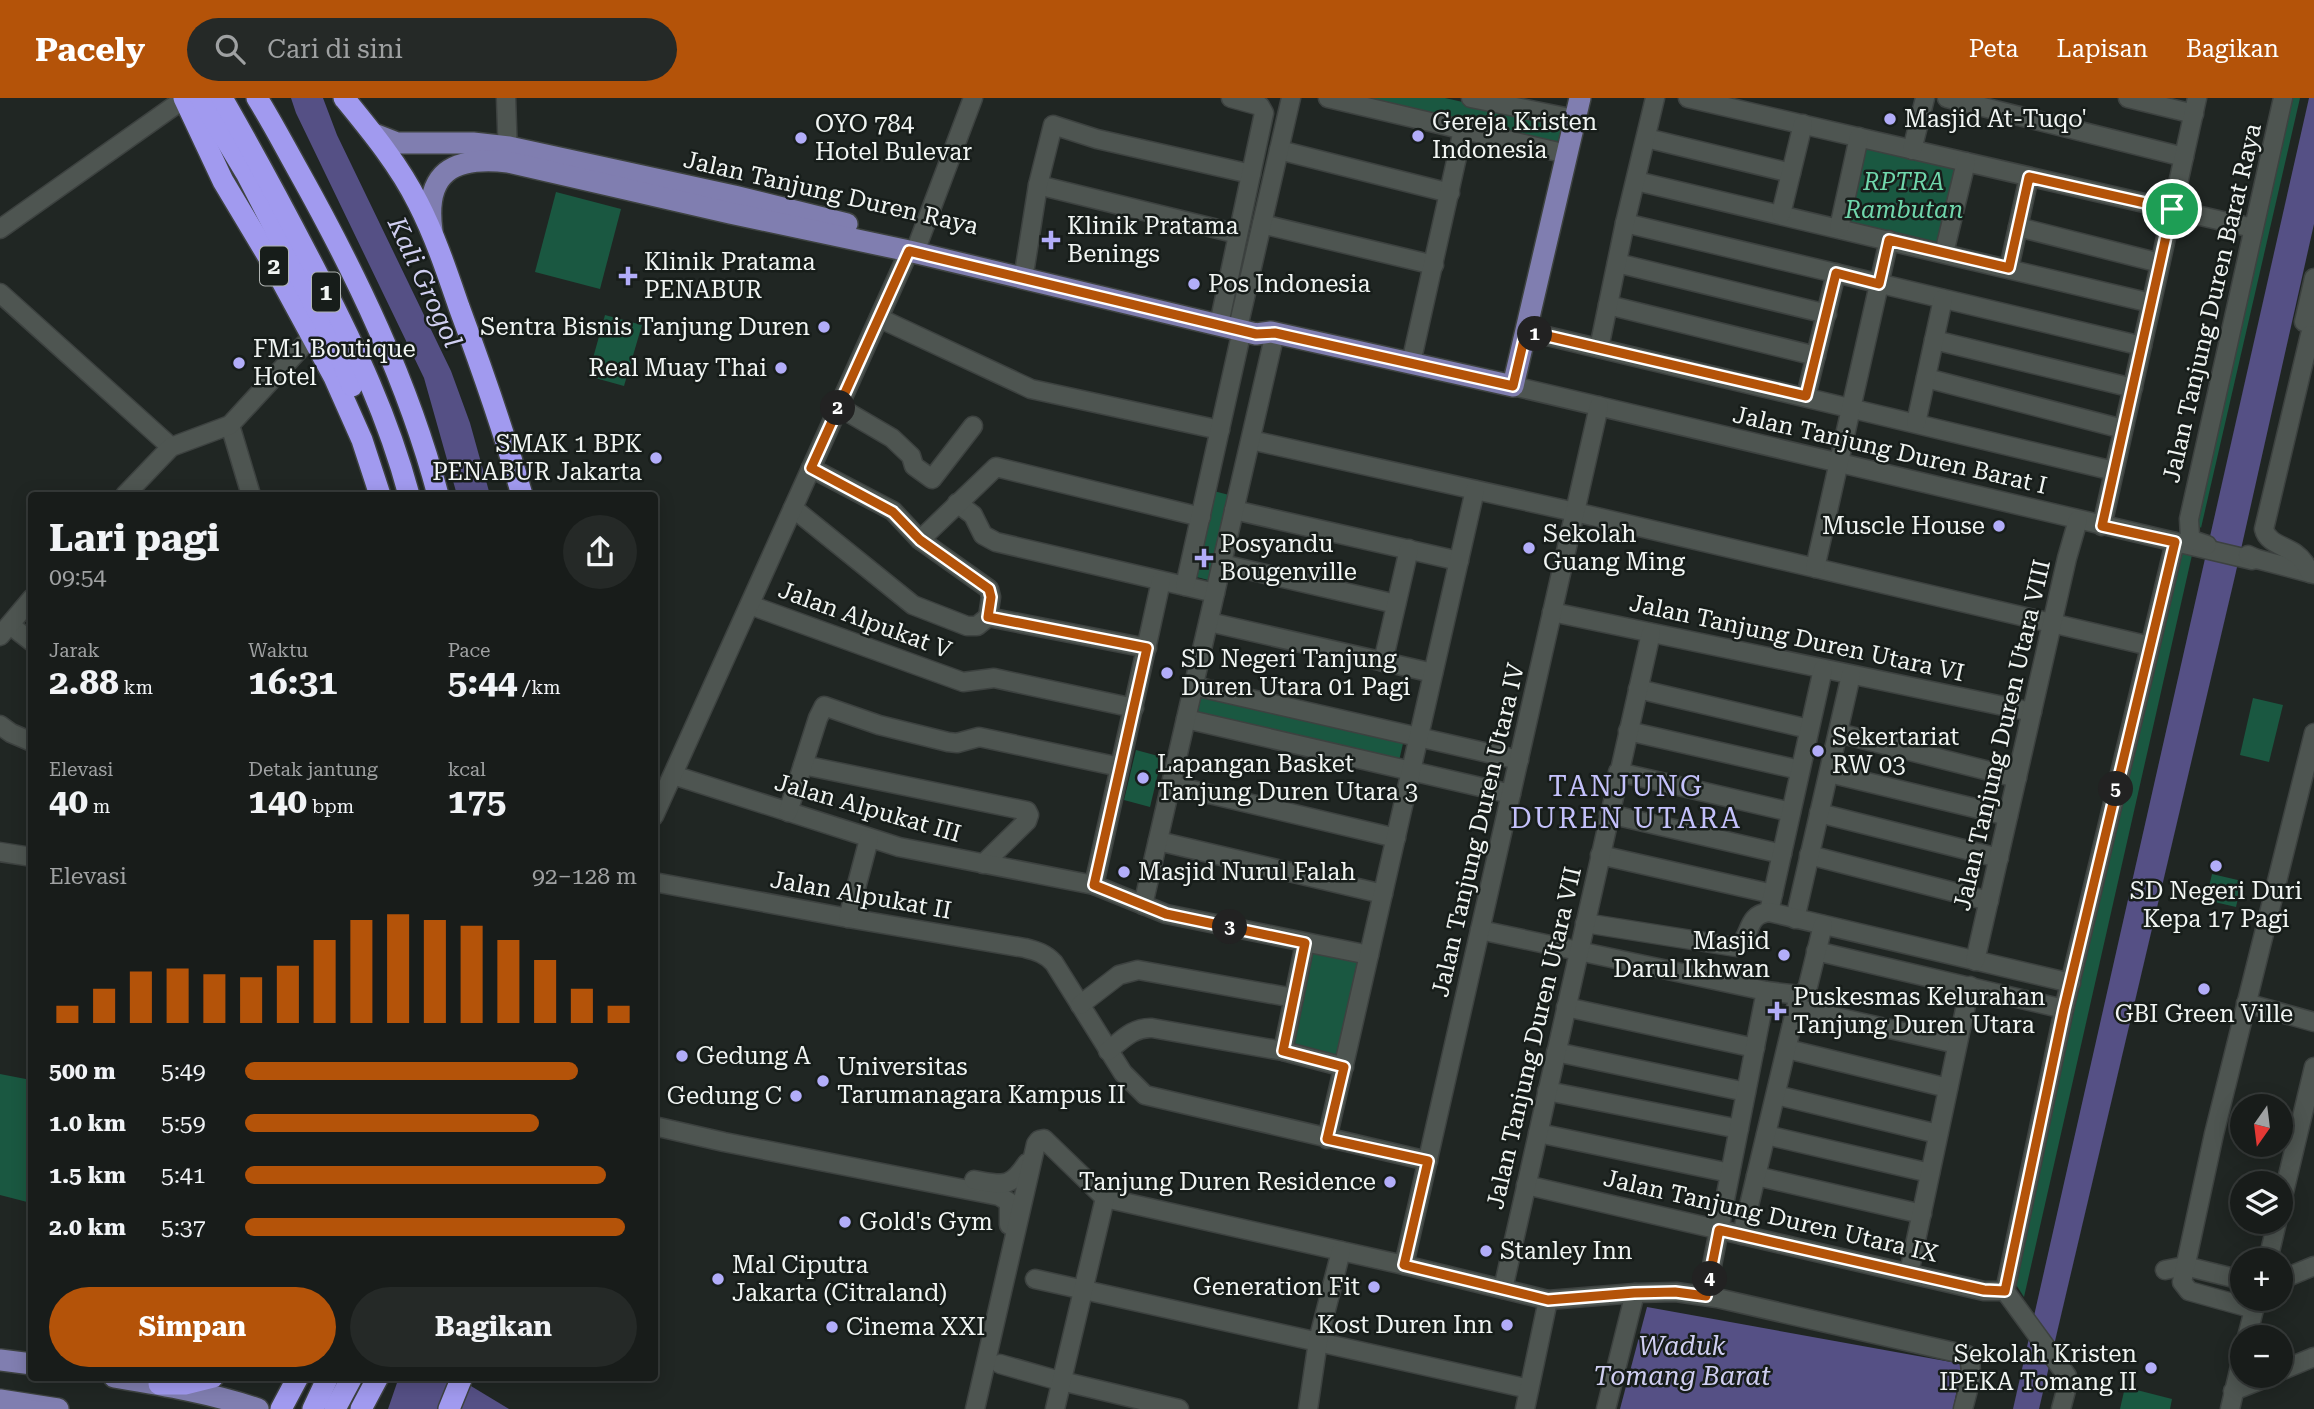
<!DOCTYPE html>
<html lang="id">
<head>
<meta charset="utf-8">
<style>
	body { margin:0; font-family:"Roboto Serif",serif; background:#252927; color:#f1f3f6; height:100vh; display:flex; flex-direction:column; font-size:26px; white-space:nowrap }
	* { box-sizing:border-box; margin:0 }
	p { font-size:23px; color:#9fa1a2 }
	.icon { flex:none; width:38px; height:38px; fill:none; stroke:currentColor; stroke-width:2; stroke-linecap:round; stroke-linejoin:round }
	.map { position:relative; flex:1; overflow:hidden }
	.drawer { position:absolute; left:28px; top:394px; width:630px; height:889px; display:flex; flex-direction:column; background:#181c1a; border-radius:7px; box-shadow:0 4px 18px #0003,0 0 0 2px #363a39 }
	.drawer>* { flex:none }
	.needle { width:46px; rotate:194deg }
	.tools { position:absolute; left:2230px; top:996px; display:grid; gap:14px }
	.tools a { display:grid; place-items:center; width:63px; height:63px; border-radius:50%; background:#181c1a; box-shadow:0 4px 18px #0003,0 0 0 2px #363a39; font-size:35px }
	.pin { position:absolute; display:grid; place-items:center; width:60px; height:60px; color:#fff; margin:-30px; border:4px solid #fff; border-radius:50%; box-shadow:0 2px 7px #0007 }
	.km { position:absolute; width:35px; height:35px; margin:-18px; border-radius:50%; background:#222; color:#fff; font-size:19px; line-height:35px; text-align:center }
	.round { display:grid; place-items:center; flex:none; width:74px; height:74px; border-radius:37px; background:#252927 }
	.summary { display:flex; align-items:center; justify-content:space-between; height:119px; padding:0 21px }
	h1 { font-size:38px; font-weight:700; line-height:52px }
	.stats { display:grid; grid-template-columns:repeat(3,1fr); gap:10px; height:119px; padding:7px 21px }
	.stats div { display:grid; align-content:center }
	.stats b { font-size:35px; font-weight:700 }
	.stats small { font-size:19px; font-weight:400 }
	.stats p { font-size:19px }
	.chart { height:196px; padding:14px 21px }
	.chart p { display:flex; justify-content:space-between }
	.chart svg { width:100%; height:126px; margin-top:7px; stroke:#b45309; stroke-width:6 }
	.primary-button { display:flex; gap:14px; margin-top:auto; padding:14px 21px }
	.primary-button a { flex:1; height:80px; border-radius:42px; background:#b45309; color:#fff; font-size:28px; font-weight:700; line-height:80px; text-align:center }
	.primary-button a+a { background:#252927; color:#f1f3f6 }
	ul { padding:0 21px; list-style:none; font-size:23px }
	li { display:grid; grid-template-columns:112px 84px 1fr; align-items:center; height:52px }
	li i { height:18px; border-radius:9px; background:#b45309 }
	header { display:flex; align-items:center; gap:42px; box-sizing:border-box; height:98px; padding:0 35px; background:#b45309; color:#fff }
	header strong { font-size:33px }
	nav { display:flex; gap:38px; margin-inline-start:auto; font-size:24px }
	.search { width:490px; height:63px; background:#252927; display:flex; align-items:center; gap:18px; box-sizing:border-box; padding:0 24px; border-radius:38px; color:#9fa1a2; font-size:26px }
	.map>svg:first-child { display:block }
</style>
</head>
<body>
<header>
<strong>Pacely</strong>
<div class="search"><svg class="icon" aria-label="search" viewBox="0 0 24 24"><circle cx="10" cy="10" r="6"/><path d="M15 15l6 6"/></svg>Cari di sini</div>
<nav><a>Peta</a><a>Lapisan</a><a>Bagikan</a></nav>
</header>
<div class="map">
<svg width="2314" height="1311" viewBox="0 0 2314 1311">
	<rect width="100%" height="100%" fill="#202623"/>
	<g fill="#1a5841">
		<path d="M1355 0H1445L1570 28 1565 49Z"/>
		<path d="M2289 0H2300L2201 430 2192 420Z"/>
		<path d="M1865 45 1962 69 1942 151 1845 127Z"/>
		<path d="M556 94 621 111 600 191 535 174Z"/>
		<path d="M605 217 642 227 624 288 588 278Z"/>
		<path d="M1206 391 1233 398 1212 483 1185 476Z"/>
		<path d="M2178 453 2192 457 2024 1199 2013 1182Z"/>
		<path d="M1202 595 1404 641 1399 663 1197 617Z"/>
		<path d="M2253 600 2283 607 2269 664 2240 657Z"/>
		<path d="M1136 652 1162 659 1150 709 1124 702Z"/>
		<path d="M2212 776 2242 783 2236 809 2206 802Z"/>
		<path d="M1309 851 1364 863 1339 965 1290 952Z"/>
		<path d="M0 976 31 982V1105L0 1097Z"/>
		<path d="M2125 1289 2172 1301 2170 1311H2120Z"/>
	</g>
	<g fill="#555085">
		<path d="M291 0H323L337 37 451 273 470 325 490 397H457L424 280 296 15Z"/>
		<path d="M2309 0H2314V126L2235 478 2039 1311H2013Z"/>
		<path d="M1647 1209 1962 1266 1953 1311H1620Z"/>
		<path d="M399 1279H456L509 1311H388Z"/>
	</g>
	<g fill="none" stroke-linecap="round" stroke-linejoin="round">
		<g stroke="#3d4240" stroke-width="21">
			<g id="minor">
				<path d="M506 0 508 59"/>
				<path d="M1328 0 1567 56"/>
				<path d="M1471 0 1575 21"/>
				<path d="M1688 0 2253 130"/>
				<path d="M1947 0 2184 59"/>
				<path d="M2128 0 2194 16"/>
				<path d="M1646 40 1791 75"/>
				<path d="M1279 52 1450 95"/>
				<path d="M1912 52 1925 0"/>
				<path d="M1636 83 2151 205"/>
				<path d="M1038 87 1238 136"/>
				<path d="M1781 116 1803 26"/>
				<path d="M1625 125 2142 248"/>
				<path d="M1262 126 1434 167"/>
				<path d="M2018 129 2160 165"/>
				<path d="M1839 130 1859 39"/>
				<path d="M0 131 184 1"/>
				<path d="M919 143 973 0"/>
				<path d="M1944 155 1966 64"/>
				<path d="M1617 165 1827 216"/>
				<path d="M1025 169 1038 87 1053 27 1097 41 1251 76"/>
				<path d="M2009 170 2029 79"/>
				<path d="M2314 180 2304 224 2314 226"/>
				<path d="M0 195 171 349"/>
				<path d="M1608 207 1816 258"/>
				<path d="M1221 217 1264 15 1260 8 1231 0"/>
				<path d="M879 220 1031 291 1220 332"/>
				<path d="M1240 221 1291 0"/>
				<path d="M1526 233 2114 373"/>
				<path d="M1934 242 2133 290"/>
				<path d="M1599 250 1625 125 1655 0"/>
				<path d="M1411 265 1463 32"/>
				<path d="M1926 280 2123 331"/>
				<path d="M1513 288 2252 462 2257 461"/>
				<path d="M1806 298 1836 175"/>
				<path d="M839 309 892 340 911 358 914 368 932 381 973 328"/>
				<path d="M1916 325 1943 201"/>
				<path d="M230 327 251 397"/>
				<path d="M1251 342 1575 414 2150 548"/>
				<path d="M811 370 893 413 920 442 989 491 991 499 988 519"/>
				<path d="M125 397 171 349 230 327 312 238"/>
				<path d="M957 405 973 417 983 437 996 444 1215 495"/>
				<path d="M793 410 913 507 967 528H977L988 519"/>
				<path d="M1234 412 1459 463"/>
				<path d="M2102 428 2197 0"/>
				<path d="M920 442 996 369 1201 419"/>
				<path d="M2207 447 2195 443 2190 439 2189 421 2283 0"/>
				<path d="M2248 457 2257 461 2314 476"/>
				<path d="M1222 466 1396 506"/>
				<path d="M1815 470 1889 142"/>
				<path d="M2310 475C2306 467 2303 461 2296 456 2285 448 2267 445 2264 431L2310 237 2314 238"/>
				<path d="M1185 488 1242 232"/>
				<path d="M750 507 963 584 994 580 1134 610"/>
				<path d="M1552 514 2032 614"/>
				<path d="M988 519 1147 550"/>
				<path d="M1209 524 1433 575"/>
				<path d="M10 527 32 544"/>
				<path d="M0 538 32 500"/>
				<path d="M1383 564 1409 451"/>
				<path d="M1194 588 1519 662"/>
				<path d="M1638 591 1809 631"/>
				<path d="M1186 621 1511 696"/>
				<path d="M0 627 11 635 32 644"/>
				<path d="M1628 633 1800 672"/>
				<path d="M1838 635 2017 680"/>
				<path d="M803 667 1027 713 1029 717 1027 723 983 766"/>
				<path d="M1618 674 1791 714"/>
				<path d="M1829 675 2008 718"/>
				<path d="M673 677 899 749 1094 787 1166 816 1369 857"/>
				<path d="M1171 687 1396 740"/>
				<path d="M788 714 818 620 824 608 879 627 948 644 957 645 979 639 1120 669"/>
				<path d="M1819 715 1999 760"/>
				<path d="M1609 716 1782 756"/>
				<path d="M654 718 909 153"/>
				<path d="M1158 743 1383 796"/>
				<path d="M0 754 32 759"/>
				<path d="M1600 757 1773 796"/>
				<path d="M1809 757 1989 803"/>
				<path d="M654 784 848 820 1025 850C1037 853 1046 856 1054 865L1123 975 1145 997 1428 1063"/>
				<path d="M1094 787 1161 483"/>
				<path d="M1143 807 1275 235"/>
				<path d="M1769 814 1823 571"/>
				<path d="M848 820 869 741"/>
				<path d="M1795 821 1851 577"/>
				<path d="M1585 825 1736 849C1753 840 1744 817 1769 814L2071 885"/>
				<path d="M1480 832 1766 893 1799 897"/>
				<path d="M1816 853 2064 911"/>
				<path d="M1975 863 2067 460 2078 422"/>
				<path d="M2246 905 2314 924"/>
				<path d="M1080 907 1119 877 1138 872 1294 900"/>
				<path d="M1566 909 1755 950"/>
				<path d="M1796 910 1957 946"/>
				<path d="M1787 951 1948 990"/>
				<path d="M1108 953C1122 942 1133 929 1152 930L1283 953 1344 969"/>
				<path d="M1283 953 1305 845"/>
				<path d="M1556 954 1746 994"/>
				<path d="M1547 993 1739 1031"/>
				<path d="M1776 997 1938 1036"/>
				<path d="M654 1028 724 1044 999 1098 1009 1104V1127"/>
				<path d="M1538 1035 1730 1075"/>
				<path d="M1766 1037 1930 1075"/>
				<path d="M1327 1041 1475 392"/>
				<path d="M1756 1078 1922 1116"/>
				<path d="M974 1082C1003 1087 1010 1091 1027 1065"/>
				<path d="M1526 1087 1984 1193H2005"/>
				<path d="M2280 1111 2314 969"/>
				<path d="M1742 1137 1799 897 1807 892 1823 827"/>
				<path d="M2268 1162 2277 1124"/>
				<path d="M1404 1167 1599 308"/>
				<path d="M2165 1172 2185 1168 2242 1182"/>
				<path d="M1909 1175 1970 888"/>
				<path d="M1035 1181 1529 1291"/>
				<path d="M2280 1182 2314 1168"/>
				<path d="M1503 1191 1651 535"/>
				<path d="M2005 1193 2064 911 2175 444"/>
				<path d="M2005 1193 2067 1278 2068 1285 2061 1311"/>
				<path d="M1706 1198 1766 893"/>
				<path d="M2254 1211 2189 1193 2182 1184 2214 1036 2314 635"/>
				<path d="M2247 1239 2257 1200"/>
				<path d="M1000 1266 1053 1281 1179 1311"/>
				<path d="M2280 1273 2314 1259"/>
				<path d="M2233 1293 2271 1278"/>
				<path d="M975 1311 1036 1046 1039 1042 1044 1041 1105 1100 1404 1167 1548 1202 1635 1195 1676 1194 1717 1200 1967 1257C1976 1273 1967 1294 1963 1311"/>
				<path d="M1055 1311 1105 1100"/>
				<path d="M1308 1311 1318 1243 1341 1153"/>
				<path d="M1525 1311 1548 1202"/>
				<path d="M1606 1311 1635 1195"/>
				<path d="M2230 1311 2242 1260"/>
			</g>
		</g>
		<g stroke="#3d4240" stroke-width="24">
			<g id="major">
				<path d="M374 36 397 45H473L509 49 734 98 847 126"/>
				<path d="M432 133C424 74 453 58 508 64L730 115 909 153 1256 236 1271 234 1513 288 1580 0"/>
				<path d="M0 1262 32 1266"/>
				<path d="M114 1279C162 1287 211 1295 258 1311"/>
				<path d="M0 1302 58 1311"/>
			</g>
		</g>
		<g stroke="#3d4240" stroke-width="24">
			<g id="highway">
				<path d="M184 0 223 83 272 165 334 279 362 342 380 397"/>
				<path d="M201 0 246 75 338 252 352 288"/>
				<path d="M222 0C256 59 288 119 319 179 356 251 388 319 409 397"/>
				<path d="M257 0C272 24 285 49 299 74 356 176 408 284 438 397"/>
				<path d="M344 0C371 33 399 67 418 105 435 138 447 174 459 209 482 271 504 334 522 397"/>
				<path d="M159 1286H185L213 1279"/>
				<path d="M281 1311 298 1279"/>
				<path d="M313 1311 328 1279"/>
				<path d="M335 1311 352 1279"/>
				<path d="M361 1311 378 1279"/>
				<path d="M449 1311 462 1279"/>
			</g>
		</g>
		<use href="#minor" stroke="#4e5551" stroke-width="18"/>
		<use href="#major" stroke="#807eb0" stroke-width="21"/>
		<use href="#highway" stroke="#a19aef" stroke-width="21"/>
	</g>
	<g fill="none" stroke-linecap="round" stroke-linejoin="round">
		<g stroke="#fff" stroke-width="14">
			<path id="route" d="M2029 79 2172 111 2102 428 2175 444 2064 911 2005 1193 1984 1192 1719 1132 1706 1198 1675 1194 1634 1195 1548 1202 1404 1167 1428 1063 1327 1041 1344 969 1283 953 1305 845 1166 816 1094 787 1147 550 988 519 991 499 989 491 920 442 893 414 811 370 909 153 1256 236 1275 235 1513 288 1526 233 1806 298 1836 175 1879 186 1889 142 2009 170Z"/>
		</g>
		<use href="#route" stroke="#b45309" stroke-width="9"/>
	</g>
	<g fill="#b2adf9" stroke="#171d1a" stroke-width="2.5">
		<circle cx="1890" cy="21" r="7"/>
		<circle cx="1418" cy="38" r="7"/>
		<circle cx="801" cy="40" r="7"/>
		<path d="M1047.5 131.5h7v7h7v7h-7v7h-7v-7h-7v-7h7z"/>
		<path d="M624.5 167.5h7v7h7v7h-7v7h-7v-7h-7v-7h7z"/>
		<circle cx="1194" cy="186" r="7"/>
		<circle cx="824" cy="229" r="7"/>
		<circle cx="239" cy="265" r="7"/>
		<circle cx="781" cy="270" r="7"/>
		<circle cx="656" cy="360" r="7"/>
		<circle cx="1999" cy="428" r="7"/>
		<circle cx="1529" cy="450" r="7"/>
		<path d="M1200.5 449.5h7v7h7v7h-7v7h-7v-7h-7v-7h7z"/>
		<circle cx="1167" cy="575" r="7"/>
		<circle cx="1818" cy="653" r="7"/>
		<circle cx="1143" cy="680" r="7"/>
		<circle cx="2216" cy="768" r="7"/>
		<circle cx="1124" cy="774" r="7"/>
		<circle cx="1784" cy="857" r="7"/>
		<circle cx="2204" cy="891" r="7"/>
		<path d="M1773.5 902.5h7v7h7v7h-7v7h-7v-7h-7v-7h7z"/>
		<circle cx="682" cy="958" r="7"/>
		<circle cx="823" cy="983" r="7"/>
		<circle cx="796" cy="998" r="7"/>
		<circle cx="1390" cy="1084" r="7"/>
		<circle cx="845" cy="1124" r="7"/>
		<circle cx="1486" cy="1153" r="7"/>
		<circle cx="718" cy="1181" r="7"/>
		<circle cx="1374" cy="1189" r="7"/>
		<circle cx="1507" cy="1227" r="7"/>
		<circle cx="832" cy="1229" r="7"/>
		<circle cx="2151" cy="1270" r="7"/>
	</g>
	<g text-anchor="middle" stroke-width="5" stroke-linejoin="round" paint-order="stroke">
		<g fill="#171d1a" stroke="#b0b4b2" stroke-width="2">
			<rect x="260" y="148.5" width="28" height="39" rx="5"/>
			<rect x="312" y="174.5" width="28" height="39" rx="5"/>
		</g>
		<g font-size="23" font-weight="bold" fill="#f1f5f3">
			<text x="274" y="176">2</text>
			<text x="326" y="202">1</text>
		</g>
		<g font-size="24" fill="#f1f5f3" stroke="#171d1a" text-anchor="start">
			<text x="1904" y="29">Masjid At-Tuqo'</text>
			<text x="1432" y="32">Gereja Kristen<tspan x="1432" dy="28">Indonesia</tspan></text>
			<text x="815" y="34">OYO 784<tspan x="815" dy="28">Hotel Bulevar</tspan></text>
			<text x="1067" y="136">Klinik Pratama<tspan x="1067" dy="28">Benings</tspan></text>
			<text x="644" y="172">Klinik Pratama<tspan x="644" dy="28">PENABUR</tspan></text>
			<text x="1208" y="194">Pos Indonesia</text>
			<text x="810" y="237" text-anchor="end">Sentra Bisnis Tanjung Duren</text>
			<text x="253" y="259">FM1 Boutique<tspan x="253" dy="28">Hotel</tspan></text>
			<text x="767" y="278" text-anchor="end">Real Muay Thai</text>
			<text x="642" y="354" text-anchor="end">SMAK 1 BPK<tspan x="642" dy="28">PENABUR Jakarta</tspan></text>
			<text x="1985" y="436" text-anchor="end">Muscle House</text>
			<text x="1543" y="444">Sekolah<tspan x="1543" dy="28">Guang Ming</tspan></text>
			<text x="1220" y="454">Posyandu<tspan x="1220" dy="28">Bougenville</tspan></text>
			<text x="1181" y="569">SD Negeri Tanjung<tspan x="1181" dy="28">Duren Utara 01 Pagi</tspan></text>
			<text x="1832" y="647">Sekertariat<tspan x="1832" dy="28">RW 03</tspan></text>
			<text x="1157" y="674">Lapangan Basket<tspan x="1157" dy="28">Tanjung Duren Utara 3</tspan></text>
			<text x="1138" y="782">Masjid Nurul Falah</text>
			<text x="2216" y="801" text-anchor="middle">SD Negeri Duri<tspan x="2216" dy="28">Kepa 17 Pagi</tspan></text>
			<text x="1770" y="851" text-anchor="end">Masjid<tspan x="1770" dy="28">Darul Ikhwan</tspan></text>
			<text x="1793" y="907">Puskesmas Kelurahan<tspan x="1793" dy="28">Tanjung Duren Utara</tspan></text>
			<text x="2204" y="924" text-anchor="middle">GBI Green Ville</text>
			<text x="696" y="966">Gedung A</text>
			<text x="837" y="977">Universitas<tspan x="837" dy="28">Tarumanagara Kampus II</tspan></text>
			<text x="782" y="1006" text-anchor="end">Gedung C</text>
			<text x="1376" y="1092" text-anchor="end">Tanjung Duren Residence</text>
			<text x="859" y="1132">Gold's Gym</text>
			<text x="1500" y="1161">Stanley Inn</text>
			<text x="732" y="1175">Mal Ciputra<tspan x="732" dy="28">Jakarta (Citraland)</tspan></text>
			<text x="1360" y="1197" text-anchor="end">Generation Fit</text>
			<text x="1493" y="1235" text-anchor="end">Kost Duren Inn</text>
			<text x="846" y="1237">Cinema XXI</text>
			<text x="2137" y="1264" text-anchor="end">Sekolah Kristen<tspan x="2137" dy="28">IPEKA Tomang II</tspan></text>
		</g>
		<g font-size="24" font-style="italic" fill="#70d7ac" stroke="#171d1a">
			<text x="1904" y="92">RPTRA<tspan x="1904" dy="28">Rambutan</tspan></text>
		</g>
		<g font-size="24" fill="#f1f5f3" stroke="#171d1a">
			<text transform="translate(831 95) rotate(13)" y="8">Jalan Tanjung Duren Raya</text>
			<text transform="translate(2212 205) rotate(-77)" y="8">Jalan Tanjung Duren Barat Raya</text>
			<text transform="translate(1890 352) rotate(13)" y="8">Jalan Tanjung Duren Barat I</text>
			<text transform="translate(865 522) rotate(20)" y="8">Jalan Alpukat V</text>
			<text transform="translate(1797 540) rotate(12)" y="8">Jalan Tanjung Duren Utara VI</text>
			<text transform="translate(2002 637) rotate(-77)" y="8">Jalan Tanjung Duren Utara VIII</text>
			<text transform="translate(868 710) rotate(16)" y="8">Jalan Alpukat III</text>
			<text transform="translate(1478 732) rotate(-77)" y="8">Jalan Tanjung Duren Utara IV</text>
			<text transform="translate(861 797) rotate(10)" y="8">Jalan Alpukat II</text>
			<text transform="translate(1534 940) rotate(-77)" y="8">Jalan Tanjung Duren Utara VII</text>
			<text transform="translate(1771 1118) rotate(13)" y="8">Jalan Tanjung Duren Utara IX</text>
		</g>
		<g font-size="26" font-style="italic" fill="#d0cff1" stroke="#171d1a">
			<text transform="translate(425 184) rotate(65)" y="9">Kali Grogol</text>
			<text x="1682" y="1257">Waduk<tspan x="1682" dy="30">Tomang Barat</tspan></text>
		</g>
		<g font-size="28" letter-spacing="2" fill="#c4c1fb" stroke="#171d1a">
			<text x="1626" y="698">TANJUNG<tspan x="1626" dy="32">DUREN UTARA</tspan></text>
		</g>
	</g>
</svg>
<div class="tools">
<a><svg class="needle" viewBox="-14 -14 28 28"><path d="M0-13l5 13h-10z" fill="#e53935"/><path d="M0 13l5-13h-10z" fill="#9fa1a2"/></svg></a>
<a><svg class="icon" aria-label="layers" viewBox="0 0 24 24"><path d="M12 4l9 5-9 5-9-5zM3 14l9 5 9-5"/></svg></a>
<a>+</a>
<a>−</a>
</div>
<div class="pin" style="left:2172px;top:111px;background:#1e9e55"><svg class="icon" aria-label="arrive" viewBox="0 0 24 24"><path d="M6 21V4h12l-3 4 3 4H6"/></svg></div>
<b class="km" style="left:1535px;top:236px">1</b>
<b class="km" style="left:838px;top:310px">2</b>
<b class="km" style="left:1230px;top:829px">3</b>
<b class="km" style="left:1710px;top:1181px">4</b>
<b class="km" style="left:2116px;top:691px">5</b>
<section class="drawer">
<div class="summary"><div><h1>Lari pagi</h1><p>09:54</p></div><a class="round"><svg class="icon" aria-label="share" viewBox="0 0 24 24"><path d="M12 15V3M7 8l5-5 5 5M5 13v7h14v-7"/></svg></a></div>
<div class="stats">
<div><p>Jarak</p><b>2.88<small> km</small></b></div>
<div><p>Waktu</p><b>16:31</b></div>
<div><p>Pace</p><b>5:44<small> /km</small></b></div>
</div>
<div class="stats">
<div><p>Elevasi</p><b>40<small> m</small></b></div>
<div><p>Detak jantung</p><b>140<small> bpm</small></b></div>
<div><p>kcal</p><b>175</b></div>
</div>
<div class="chart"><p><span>Elevasi</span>92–128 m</p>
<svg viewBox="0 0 160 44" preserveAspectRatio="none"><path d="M5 44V38M15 44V32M25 44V26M35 44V25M45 44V27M55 44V28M65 44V24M75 44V15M85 44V8M95 44V6M105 44V8M115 44V10M125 44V15M135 44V22M145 44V32M155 44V38"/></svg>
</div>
<ul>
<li><b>500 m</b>5:49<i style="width:85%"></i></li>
<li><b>1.0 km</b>5:59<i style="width:75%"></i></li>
<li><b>1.5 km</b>5:41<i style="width:92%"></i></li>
<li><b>2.0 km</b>5:37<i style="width:97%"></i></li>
</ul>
<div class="primary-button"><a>Simpan</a><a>Bagikan</a></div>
</section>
</div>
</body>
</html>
